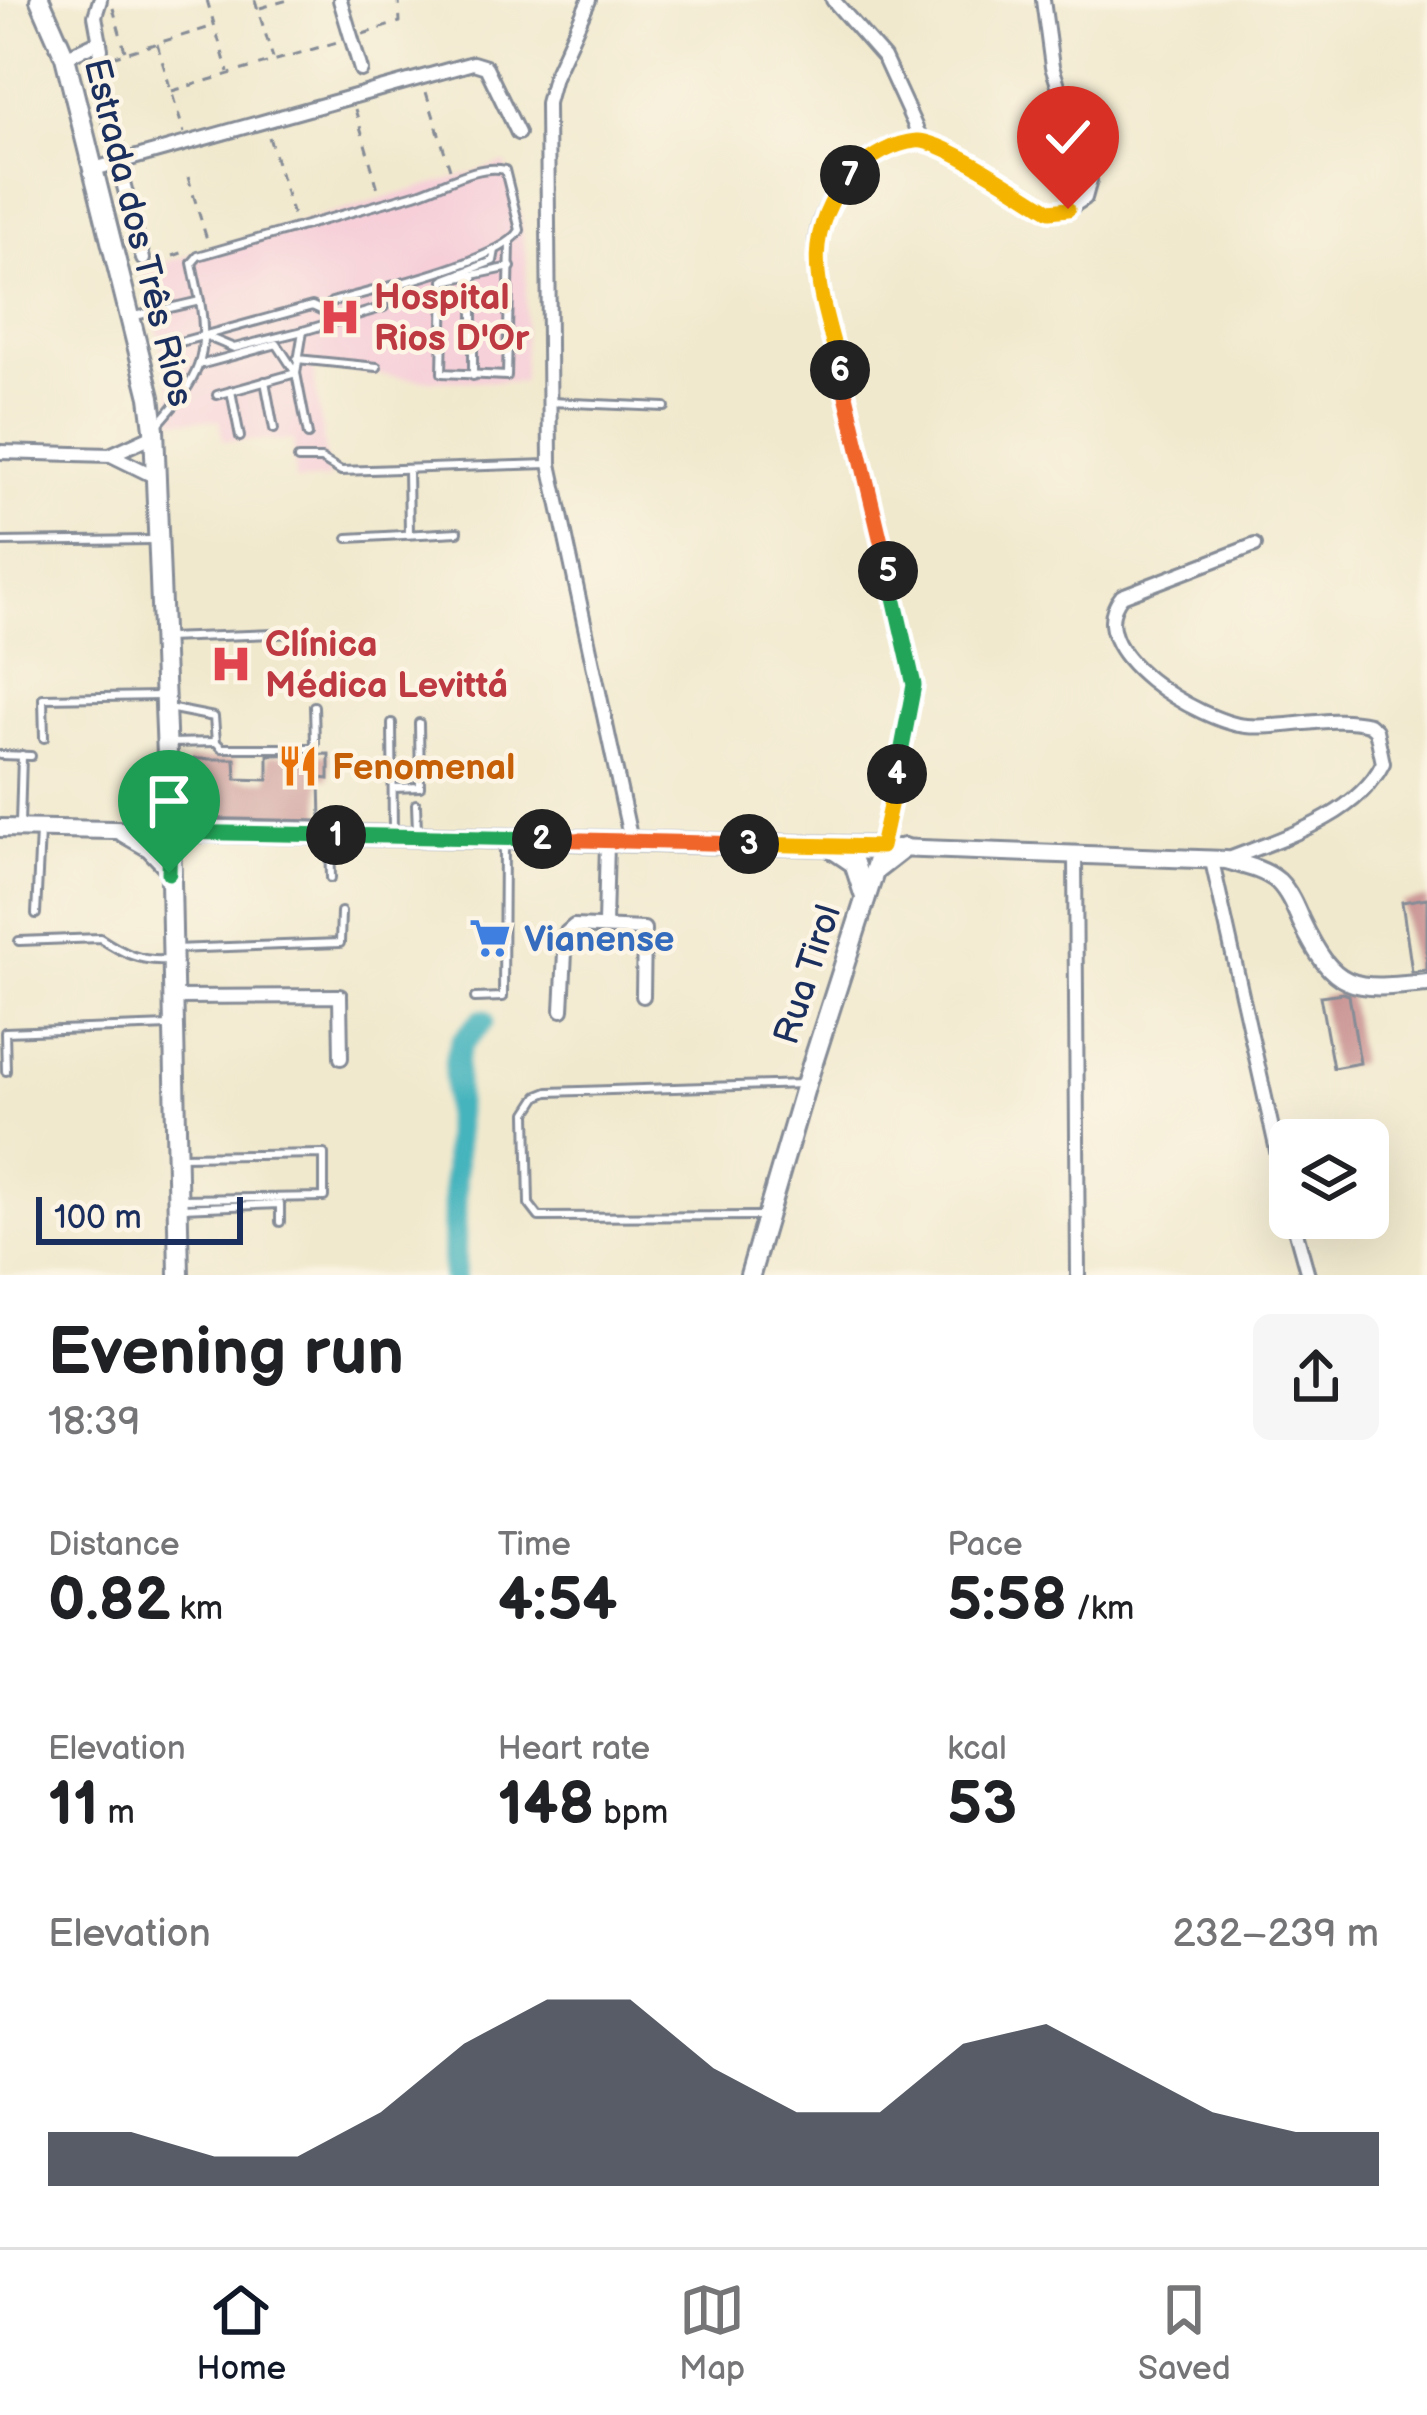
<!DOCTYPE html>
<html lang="en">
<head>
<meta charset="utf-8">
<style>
	body { margin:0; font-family:"Balsamiq Sans",sans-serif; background:#f6f6f6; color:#202124; height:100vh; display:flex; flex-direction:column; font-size:45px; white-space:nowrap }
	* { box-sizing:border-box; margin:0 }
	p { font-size:39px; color:#757577 }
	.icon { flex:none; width:66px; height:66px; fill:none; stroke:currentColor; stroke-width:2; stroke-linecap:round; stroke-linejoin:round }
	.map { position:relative; height:1275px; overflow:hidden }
	.panel { display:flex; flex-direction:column; background:#fff; flex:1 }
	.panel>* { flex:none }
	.buttons { position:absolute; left:1269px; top:1119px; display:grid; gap:24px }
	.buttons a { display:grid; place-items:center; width:120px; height:120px; border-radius:18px; background:#fff; box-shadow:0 12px 48px #0002; font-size:60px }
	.scale { position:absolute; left:36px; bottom:30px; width:207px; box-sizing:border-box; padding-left:12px; border:6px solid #1b2f5e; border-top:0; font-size:33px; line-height:42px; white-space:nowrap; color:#1b2f5e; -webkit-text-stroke:9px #fcf5e5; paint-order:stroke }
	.pin { position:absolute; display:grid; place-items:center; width:102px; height:102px; color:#fff; margin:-123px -51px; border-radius:50% 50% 50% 0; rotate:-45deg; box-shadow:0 0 12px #0007 }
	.pin .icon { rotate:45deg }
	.km { position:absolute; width:60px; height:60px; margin:-30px; border-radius:50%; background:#222; color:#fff; font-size:33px; line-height:60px; text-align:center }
	.round { display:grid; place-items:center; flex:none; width:126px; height:126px; border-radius:18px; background:#f6f6f6 }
	.headline { display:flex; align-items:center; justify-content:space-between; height:204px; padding:0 48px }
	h1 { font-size:66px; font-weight:700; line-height:90px }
	.figures { display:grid; grid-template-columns:repeat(3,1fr); gap:18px; height:204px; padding:12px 48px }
	.figures div { display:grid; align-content:center }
	.figures b { font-size:60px; font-weight:700 }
	.figures small { font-size:33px; font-weight:400 }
	.figures p { font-size:33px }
	.chart { height:336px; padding:24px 48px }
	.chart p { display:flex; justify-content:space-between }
	.chart svg { width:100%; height:216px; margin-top:12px; fill:#111827; opacity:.7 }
	.menu { display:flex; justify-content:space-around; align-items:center; height:168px; border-top:3px solid #e0e0e0; background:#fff; font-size:33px; color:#757577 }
	.menu a { display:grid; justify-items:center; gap:6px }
	.menu .on { color:#111827 }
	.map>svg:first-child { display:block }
</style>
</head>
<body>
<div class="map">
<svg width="1427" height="1275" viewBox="0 0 1427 1275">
	<rect width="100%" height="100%" fill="#fcf5e5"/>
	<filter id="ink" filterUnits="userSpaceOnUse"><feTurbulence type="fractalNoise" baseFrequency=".00833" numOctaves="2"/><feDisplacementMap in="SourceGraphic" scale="24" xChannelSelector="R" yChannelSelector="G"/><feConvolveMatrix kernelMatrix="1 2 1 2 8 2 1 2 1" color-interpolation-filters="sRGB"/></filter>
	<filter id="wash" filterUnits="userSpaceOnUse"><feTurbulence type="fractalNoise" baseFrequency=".004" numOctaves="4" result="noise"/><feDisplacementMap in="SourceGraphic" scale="48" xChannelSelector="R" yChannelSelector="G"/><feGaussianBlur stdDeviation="2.7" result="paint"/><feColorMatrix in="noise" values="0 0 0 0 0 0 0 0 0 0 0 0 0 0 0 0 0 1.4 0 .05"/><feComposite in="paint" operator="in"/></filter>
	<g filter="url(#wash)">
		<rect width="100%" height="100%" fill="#f1e9ce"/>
		<path fill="#f6cfd9" d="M505 163 520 213 527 261 523 382 424 380 313 366 329 479 295 481 293 440 223 441 220 421 172 420 170 387 142 269Z"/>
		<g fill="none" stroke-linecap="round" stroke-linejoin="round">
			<path stroke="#44b4bd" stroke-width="24" d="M454 1275 456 1060 462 1042 482 1021"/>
		</g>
		<g id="blocks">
			<g fill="#cb9796">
				<path d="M329 754V779L320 778 321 821 189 818 187 759H235L236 779 268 780V755Z"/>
				<path d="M1427 898V970L1412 972 1402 902Z"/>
				<path d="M1343 993 1349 995 1360 1063 1333 1068 1320 996Z"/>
			</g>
		</g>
	</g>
	<g filter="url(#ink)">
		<use href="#blocks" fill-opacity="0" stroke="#868c96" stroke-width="3"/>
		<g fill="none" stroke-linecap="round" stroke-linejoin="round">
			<g stroke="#868c96" stroke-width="12">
				<g id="lane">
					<path d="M446 279 493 261 495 250"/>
					<path d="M444 281 442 373 507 376 510 243"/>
					<path d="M444 281 511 267"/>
					<path d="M135 316 200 301C210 357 198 379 160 422"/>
					<path d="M210 338 234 348 303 331"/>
					<path d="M173 344 312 306 323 311 332 302C369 291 504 261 520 230L505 170C477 163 442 186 415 194 343 215 270 235 198 256L192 263 200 301"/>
					<path d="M297 359 377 367"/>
					<path d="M203 364 277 344 296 373 217 395"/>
					<path d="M473 376V275"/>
					<path d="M265 381 274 429"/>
					<path d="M231 391 240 437"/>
					<path d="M550 402 665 407"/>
					<path d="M308 435 296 373 303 331 384 307"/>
					<path d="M298 459H321L341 471 548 464"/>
					<path d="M408 470 409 534"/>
					<path d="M348 538 458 532"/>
					<path d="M0 542 152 540"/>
					<path d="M165 638 301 633 313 646 335 645"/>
					<path d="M168 708 214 717 216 742 222 748H312L315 744 314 706"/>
					<path d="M392 723 393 834"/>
					<path d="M44 738 43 698 160 696"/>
					<path d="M170 743 216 742"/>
					<path d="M0 755 31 756"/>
					<path d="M393 788 420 787 419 723"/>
					<path d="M416 804 417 830"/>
					<path d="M20 824 22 755"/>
					<path d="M330 839 331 878"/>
					<path d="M36 914 40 832"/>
					<path d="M19 941 100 938C121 952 140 962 167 960"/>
					<path d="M174 949 340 943 341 912"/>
					<path d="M475 998 503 997 504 842"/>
					<path d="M6 1071 5 1032 169 1026"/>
					<path d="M180 1156 324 1154V1197L181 1199"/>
					<path d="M181 1208 280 1204V1222"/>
					<path d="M763 1216 539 1217 529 1204 527 1113 538 1096 548 1092 802 1084"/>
				</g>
			</g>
			<g stroke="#868c96" stroke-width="18">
				<g id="street">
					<path d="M100 0 95 16 101 49 97 72 118 152"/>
					<path d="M340 0 361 70"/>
					<path d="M589 0 554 77 547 103 550 464 631 841"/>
					<path d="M833 0 884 58 921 139"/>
					<path d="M65 57 100 41"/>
					<path d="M118 163 143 259"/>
					<path d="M94 169 473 63 486 67 518 133"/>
					<path d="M0 452 111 455 156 477"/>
					<path d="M112 454 154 435"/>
					<path d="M882 847 913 685 823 299C820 279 813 256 817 235 824 192 873 139 920 140 944 140 1025 196 1050 210L1068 209 1085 198 1090 180 1052 67 1043 0"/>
					<path d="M1075 857 1078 1275"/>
					<path d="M1226 860C1279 839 1356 818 1383 763L1376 730 1369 724C1330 714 1286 730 1246 726 1202 722 1076 650 1122 596L1255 545"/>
					<path d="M1212 861 1290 1209"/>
					<path d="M605 925 607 841"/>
					<path d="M172 997 340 996 341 1058"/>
					<path d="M562 1010 566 933 574 926 644 929 643 996"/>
					<path d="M1292 1218 1308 1275"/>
				</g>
			</g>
			<g stroke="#868c96" stroke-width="22">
				<g id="secondary">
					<path d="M0 828 170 831"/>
					<path d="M123 833 149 848 169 869"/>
					<path d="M895 848 1226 860C1243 865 1264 869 1278 881 1289 892 1295 907 1301 921 1335 993 1353 990 1427 983"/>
				</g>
			</g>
			<g stroke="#868c96" stroke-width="24">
				<g id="primary">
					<path d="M40 0 65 57 150 397 154 429 170 831 179 1275"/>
					<path d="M170 831 882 847 806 1084 750 1275"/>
					<path d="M833 849 854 863 865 897"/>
					<path d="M877 869 904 848"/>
				</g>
			</g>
			<g stroke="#868c96" stroke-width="3" stroke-dasharray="9 9" stroke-linecap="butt">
				<path d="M207 0 228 72"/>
				<path d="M255 0 273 58"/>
				<path d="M113 8 125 51"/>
				<path d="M260 8 288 0"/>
				<path d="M363 34 400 22 399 0"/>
				<path d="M157 44 184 133"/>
				<path d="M112 57 214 26"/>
				<path d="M172 91 337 42"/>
				<path d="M426 92 450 169"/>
				<path d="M355 109 379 192"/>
				<path d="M269 137 294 219"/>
				<path d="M188 177 208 243"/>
				<path d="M173 256 187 251"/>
			</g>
			<use href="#lane" stroke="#fff" stroke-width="6"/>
			<use href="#street" stroke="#fff" stroke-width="12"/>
			<use href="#secondary" stroke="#fff" stroke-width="16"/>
			<use href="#primary" stroke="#fff" stroke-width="18"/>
		</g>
	</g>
	<g fill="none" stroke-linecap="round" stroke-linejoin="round" filter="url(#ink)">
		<g stroke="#fff" stroke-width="24">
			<path id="split-1" d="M169 873 170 832 336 835"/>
		</g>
		<g stroke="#fff" stroke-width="24">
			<path id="split-2" d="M336 835 542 839"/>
		</g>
		<g stroke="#fff" stroke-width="24">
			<path id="split-3" d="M542 839 749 844"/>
		</g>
		<g stroke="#fff" stroke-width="24">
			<path id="split-4" d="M749 844 881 847 897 774"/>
		</g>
		<g stroke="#fff" stroke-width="24">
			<path id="split-5" d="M888 571 914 685 897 774"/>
		</g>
		<g stroke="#fff" stroke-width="24">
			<path id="split-6" d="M840 370 888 571"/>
		</g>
		<g stroke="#fff" stroke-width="24">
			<path id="split-7" d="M840 370C822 295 795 241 850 175"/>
		</g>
		<g stroke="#fff" stroke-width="24">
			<path id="split-8" d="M850 175C868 159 892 143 916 141 941 138 1025 196 1050 211L1068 209"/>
		</g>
		<use href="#split-1" stroke="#22a559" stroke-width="15"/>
		<use href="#split-2" stroke="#22a559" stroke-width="15"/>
		<use href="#split-3" stroke="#f0652b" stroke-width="15"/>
		<use href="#split-4" stroke="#f5b400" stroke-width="15"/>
		<use href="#split-5" stroke="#22a559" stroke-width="15"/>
		<use href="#split-6" stroke="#f0652b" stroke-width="15"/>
		<use href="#split-7" stroke="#f5b400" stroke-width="15"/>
		<use href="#split-8" stroke="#f5b400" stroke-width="15"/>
	</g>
	<defs>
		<g id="hospital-bare" transform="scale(3.24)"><path d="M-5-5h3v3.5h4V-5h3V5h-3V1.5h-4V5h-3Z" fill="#e0444e" stroke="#fcf5e5" stroke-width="2.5" paint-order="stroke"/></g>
		<g id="restaurant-bare" transform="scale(3.24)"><path d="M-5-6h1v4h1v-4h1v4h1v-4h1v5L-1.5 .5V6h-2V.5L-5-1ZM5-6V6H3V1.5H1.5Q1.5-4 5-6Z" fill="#e8710a" stroke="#fcf5e5" stroke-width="2.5" paint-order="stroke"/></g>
		<g id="supermarket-bare" transform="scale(3.24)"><path d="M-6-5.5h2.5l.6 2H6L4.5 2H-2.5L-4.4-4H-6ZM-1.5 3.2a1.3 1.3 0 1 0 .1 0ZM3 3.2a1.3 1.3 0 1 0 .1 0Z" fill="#3f7fe0" stroke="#fcf5e5" stroke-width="2.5" paint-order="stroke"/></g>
	</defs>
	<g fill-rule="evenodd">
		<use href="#hospital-bare" x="340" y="317"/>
		<use href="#hospital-bare" x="231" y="664"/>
		<use href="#restaurant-bare" x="298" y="766"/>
		<use href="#supermarket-bare" x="490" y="938"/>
	</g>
	<g text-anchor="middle" stroke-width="9" stroke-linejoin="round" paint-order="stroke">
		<g font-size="36" fill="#1b2f5e" stroke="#fcf5e5">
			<text transform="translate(140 232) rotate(76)" y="13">Estrada dos Três Rios</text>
			<text transform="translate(806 974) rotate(-72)" y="13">Rua Tirol</text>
		</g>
		<g font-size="36" font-weight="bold" fill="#be3a42" stroke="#fcf5e5" text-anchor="start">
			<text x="374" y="309">Hospital<tspan x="374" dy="41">Rios D'Or</tspan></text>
			<text x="265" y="656">Clínica<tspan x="265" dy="41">Médica Levittá</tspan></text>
		</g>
		<g font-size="36" font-weight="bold" fill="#c56008" stroke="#fcf5e5" text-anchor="start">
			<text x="332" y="779">Fenomenal</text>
		</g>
		<g font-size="36" font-weight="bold" fill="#366cbe" stroke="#fcf5e5" text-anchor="start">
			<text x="524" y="951">Vianense</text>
		</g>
	</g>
</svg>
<div class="buttons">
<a><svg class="icon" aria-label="layers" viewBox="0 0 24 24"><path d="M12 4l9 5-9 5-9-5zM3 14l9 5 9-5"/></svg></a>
</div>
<div class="scale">100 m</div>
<div class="pin" style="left:169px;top:873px;background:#1e9e55"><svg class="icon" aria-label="arrive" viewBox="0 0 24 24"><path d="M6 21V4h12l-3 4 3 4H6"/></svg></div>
<div class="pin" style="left:1068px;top:209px;background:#d93025"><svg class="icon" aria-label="check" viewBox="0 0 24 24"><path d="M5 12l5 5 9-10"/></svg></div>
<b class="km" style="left:336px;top:835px">1</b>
<b class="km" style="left:542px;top:839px">2</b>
<b class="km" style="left:749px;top:844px">3</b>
<b class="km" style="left:897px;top:774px">4</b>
<b class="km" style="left:888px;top:571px">5</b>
<b class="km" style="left:840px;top:370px">6</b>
<b class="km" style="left:850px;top:175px">7</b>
</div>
<section class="panel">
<div class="headline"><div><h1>Evening run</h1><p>18:39</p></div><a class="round"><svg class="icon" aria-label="share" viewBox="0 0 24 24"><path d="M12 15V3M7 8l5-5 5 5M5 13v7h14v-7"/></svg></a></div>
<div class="figures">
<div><p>Distance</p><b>0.82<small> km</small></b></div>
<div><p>Time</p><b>4:54</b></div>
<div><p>Pace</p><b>5:58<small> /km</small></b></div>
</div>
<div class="figures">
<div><p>Elevation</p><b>11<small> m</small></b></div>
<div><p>Heart rate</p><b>148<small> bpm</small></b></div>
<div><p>kcal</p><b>53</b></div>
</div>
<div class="chart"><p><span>Elevation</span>232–239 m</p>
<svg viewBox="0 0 160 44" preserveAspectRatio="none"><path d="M0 44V33L10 33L20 38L30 38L40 29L50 15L60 6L70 6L80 20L90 29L100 29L110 15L120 11L130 20L140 29L150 33L160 33V44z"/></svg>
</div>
</section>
<nav class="menu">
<a class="on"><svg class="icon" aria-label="home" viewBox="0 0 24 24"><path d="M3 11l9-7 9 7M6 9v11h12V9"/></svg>Home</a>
<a><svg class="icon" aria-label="map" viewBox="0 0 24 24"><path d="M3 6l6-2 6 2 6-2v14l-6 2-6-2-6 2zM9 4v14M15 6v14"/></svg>Map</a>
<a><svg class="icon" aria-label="saved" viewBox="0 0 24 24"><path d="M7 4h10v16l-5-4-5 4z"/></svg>Saved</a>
</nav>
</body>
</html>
